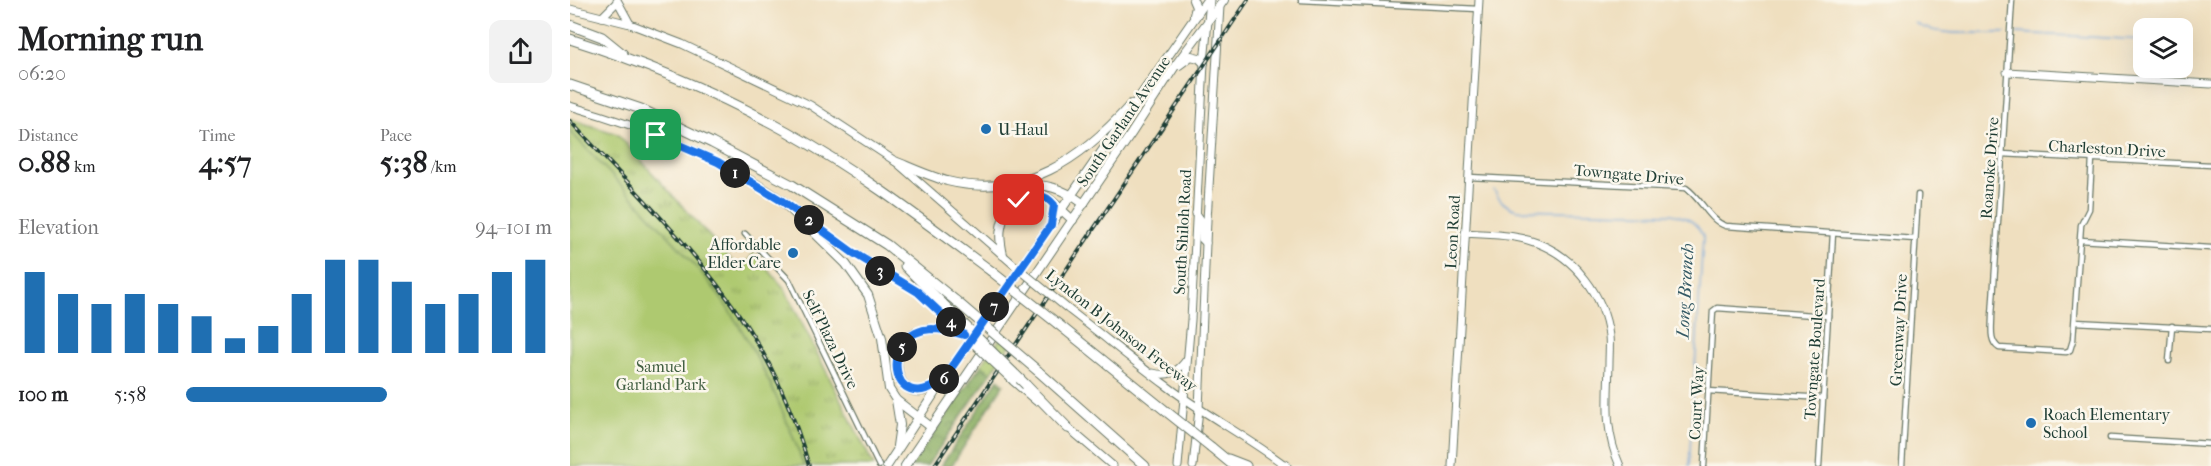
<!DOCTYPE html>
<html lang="en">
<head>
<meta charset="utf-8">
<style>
	body { margin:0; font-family:"IM FELL French Canon",serif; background:#f2f2f2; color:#202124; height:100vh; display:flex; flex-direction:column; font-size:22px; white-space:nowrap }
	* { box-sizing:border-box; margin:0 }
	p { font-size:20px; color:#757577 }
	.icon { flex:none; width:33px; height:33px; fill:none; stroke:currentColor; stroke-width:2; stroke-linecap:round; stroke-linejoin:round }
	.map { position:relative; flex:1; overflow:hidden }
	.panel { display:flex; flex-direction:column; background:#fff; width:570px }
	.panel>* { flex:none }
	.tools { position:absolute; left:1563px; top:18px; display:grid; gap:12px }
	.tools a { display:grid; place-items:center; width:60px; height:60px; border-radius:12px; background:#fff; box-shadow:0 6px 24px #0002; font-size:30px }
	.pin { position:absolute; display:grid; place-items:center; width:51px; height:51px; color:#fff; margin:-26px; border-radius:12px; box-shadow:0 3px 9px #0006 }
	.km { position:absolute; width:30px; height:30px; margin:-15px; border-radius:50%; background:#222; color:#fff; font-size:16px; line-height:30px; text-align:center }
	.round { display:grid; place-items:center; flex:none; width:63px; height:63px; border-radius:12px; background:#f2f2f2 }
	.overview { display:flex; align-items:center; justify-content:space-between; height:102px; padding:0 18px }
	h1 { font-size:33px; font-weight:700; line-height:45px }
	.stats { display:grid; grid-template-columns:repeat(3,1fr); gap:9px; height:102px; padding:6px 18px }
	.stats div { display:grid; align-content:center }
	.stats b { font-size:30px; font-weight:700 }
	.stats small { font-size:16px; font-weight:400 }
	.stats p { font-size:16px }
	.chart { height:168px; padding:12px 18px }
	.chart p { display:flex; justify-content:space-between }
	.chart svg { width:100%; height:108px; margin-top:6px; stroke:#1f6fb2; stroke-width:6 }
	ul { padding:0 18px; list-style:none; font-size:20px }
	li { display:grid; grid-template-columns:96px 72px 1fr; align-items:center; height:45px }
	li i { height:15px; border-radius:8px; background:#1f6fb2 }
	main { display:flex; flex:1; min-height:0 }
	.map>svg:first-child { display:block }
</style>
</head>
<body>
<main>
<section class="panel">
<div class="overview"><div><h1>Morning run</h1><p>06:20</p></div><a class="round"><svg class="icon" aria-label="share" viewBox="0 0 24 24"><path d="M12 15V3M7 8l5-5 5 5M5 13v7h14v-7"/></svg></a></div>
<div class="stats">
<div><p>Distance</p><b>0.88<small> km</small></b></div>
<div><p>Time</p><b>4:57</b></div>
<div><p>Pace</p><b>5:38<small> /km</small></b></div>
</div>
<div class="chart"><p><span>Elevation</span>94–101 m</p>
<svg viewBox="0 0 160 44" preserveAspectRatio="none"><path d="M5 44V11M15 44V20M25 44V24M35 44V20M45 44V24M55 44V29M65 44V38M75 44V33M85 44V20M95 44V6M105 44V6M115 44V15M125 44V24M135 44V20M145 44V11M155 44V6"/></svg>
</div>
<ul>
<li><b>100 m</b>5:58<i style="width:55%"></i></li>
</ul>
</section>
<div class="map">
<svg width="1641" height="466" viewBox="0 0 1641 466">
	<defs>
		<pattern id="grass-tufts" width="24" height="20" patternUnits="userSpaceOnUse" patternTransform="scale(1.5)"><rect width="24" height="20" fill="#aec96f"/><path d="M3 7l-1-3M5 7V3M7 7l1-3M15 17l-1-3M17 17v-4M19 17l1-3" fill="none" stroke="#8da45c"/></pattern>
		<pattern id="forest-crowns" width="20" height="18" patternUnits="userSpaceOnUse" patternTransform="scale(1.5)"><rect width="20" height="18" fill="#8aad62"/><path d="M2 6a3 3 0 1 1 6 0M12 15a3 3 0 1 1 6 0" fill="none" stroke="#708e52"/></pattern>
	</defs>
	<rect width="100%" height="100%" fill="#fbf7ec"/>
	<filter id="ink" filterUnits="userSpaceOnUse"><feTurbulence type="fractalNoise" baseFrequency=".0167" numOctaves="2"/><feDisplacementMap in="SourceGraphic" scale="12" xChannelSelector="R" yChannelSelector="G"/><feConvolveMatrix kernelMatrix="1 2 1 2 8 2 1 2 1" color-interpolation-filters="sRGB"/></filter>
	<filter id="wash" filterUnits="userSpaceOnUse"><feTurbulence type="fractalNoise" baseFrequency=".008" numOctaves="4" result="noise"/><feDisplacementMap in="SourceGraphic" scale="24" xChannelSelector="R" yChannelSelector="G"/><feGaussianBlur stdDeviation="1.35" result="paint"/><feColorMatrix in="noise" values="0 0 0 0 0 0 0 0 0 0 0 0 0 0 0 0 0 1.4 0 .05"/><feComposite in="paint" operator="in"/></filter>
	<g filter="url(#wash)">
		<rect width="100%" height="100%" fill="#efdfbf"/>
		<g fill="url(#grass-tufts)" stroke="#668352" stroke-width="1.5">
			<path d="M0 119 47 134 171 271 184 253 214 288 304 466H234C210 400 179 331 134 276 92 226 44 179 0 131Z"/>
			<path d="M432 336 441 344 421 373 411 365Z"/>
		</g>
		<g fill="url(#forest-crowns)" stroke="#54754b" stroke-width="1.5">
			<path d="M411 365 421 373 357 466H341Z"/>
			<path d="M428 379 434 384 384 462 381 466H371Z"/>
		</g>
		<path fill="#aec96f" stroke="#668352" stroke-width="1.5" d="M0 131C44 179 92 226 134 276 179 331 210 400 234 466H0Z"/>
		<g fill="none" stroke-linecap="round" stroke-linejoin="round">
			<g stroke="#699fd6" stroke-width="1.5">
				<path d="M1345 23C1364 37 1411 32 1435 33"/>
				<path d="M1447 33 1574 40"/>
				<path d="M924 190C930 201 935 206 947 210L1101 214C1116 217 1127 221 1133 237L1119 466"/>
			</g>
		</g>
	</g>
	<g filter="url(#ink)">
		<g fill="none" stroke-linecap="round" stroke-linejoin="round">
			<g stroke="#687665" stroke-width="7">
				<g id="street">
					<path d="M731 0 908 9"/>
					<path d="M1442 0 1422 316C1422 328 1419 341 1429 348L1496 352 1500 350 1503 340 1511 225 1519 209 1522 159"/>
					<path d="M1432 154 1641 165"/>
					<path d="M899 177 1116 188C1132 199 1138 220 1156 226L1345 239"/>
					<path d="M175 234 219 280 309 466"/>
					<path d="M1510 240 1641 248"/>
					<path d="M1505 322 1641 329"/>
					<path d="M1599 361 1602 326"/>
					<path d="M1138 391 1253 398"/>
					<path d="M1540 438 1641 444"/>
					<path d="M1134 466 1143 311 1147 308 1258 316"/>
					<path d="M1249 466 1263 233"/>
					<path d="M1332 466 1348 195"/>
				</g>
			</g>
			<g stroke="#687665" stroke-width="9">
				<g id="secondary">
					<path d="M47 0 60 24"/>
					<path d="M0 9 60 24 112 44 240 105 325 161 443 264"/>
					<path d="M32 17 47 2"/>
					<path d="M1437 72 1641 84"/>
					<path d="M0 106C73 127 154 158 216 203"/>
					<path d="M224 210 282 252 348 292 394 335"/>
					<path d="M626 213 631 220 632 239 636 243"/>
					<path d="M895 233C919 235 944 234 967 243 1005 257 1034 295 1039 336 1040 345 1039 354 1039 363 1038 402 1034 430 1050 466"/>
					<path d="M498 309C531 334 563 361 597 386 635 415 678 437 716 466"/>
					<path d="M583 373C599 377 608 372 617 359"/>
					<path d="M443 381 466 401"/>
					<path d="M495 425 543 466"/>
					<path d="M608 466 621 320 634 63 640 0"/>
					<path d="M623 466 629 409 637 220 650 6"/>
					<path d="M882 466 909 0"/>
				</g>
			</g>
			<g stroke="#687665" stroke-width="10">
				<g id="primary">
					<path d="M623 0 626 7 624 15"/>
					<path d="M609 65 621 56 629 58 634 63"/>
					<path d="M325 161C342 168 359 176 377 181 454 200 512 159 561 104"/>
					<path d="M448 184C476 184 491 187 514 204"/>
					<path d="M212 201 276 264 298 295 312 338 319 389 326 400 361 427"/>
					<path d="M433 255C431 246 429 237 431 228 433 210 455 188 475 196 481 198 496 215 503 220"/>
					<path d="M370 383C321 418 309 331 362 329 373 329 384 332 394 335"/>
					<path d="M326 400 330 425 327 446"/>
					<path d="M317 466 373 380 637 0"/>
					<path d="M335 466 561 134 605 66 654 0"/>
				</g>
			</g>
			<g stroke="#687665" stroke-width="11">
				<g id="highway">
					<path d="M0 25 32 37 53 54"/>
					<path d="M0 39C76 63 148 93 218 132 290 172 355 222 421 271"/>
					<path d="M0 85 71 109 142 143 222 185 317 245 386 301"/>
					<path d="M335 266 373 304"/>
					<path d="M488 324 597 412"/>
					<path d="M468 371 575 466"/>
					<path d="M456 385 498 428"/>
					<path d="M641 447 664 466"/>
					<path d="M658 459 676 466"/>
					<path d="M715 465 716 466"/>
				</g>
			</g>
			<use href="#street" stroke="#fff" stroke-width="4.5"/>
			<use href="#secondary" stroke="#fff" stroke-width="7"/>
			<use href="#primary" stroke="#fff" stroke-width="8"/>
			<use href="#highway" stroke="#fff" stroke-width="9"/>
			<g stroke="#1f3d34" stroke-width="4">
				<g id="rail">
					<path d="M0 121C63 189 134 257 183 336 208 376 226 421 239 466"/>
					<path d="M364 466 678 0"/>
				</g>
			</g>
			<use href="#rail" stroke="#fbf7ec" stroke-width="1.5" stroke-dasharray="4.5" stroke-linecap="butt"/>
			<g stroke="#687665" stroke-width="9" stroke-linecap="butt">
				<g id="secondary-bridge">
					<path d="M443 264 498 309"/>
					<path d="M394 335 443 381"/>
				</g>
			</g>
			<g stroke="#687665" stroke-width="11" stroke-linecap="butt">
				<g id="highway-bridge">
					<path d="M421 271 488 324"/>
					<path d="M386 301 468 371"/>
					<path d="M373 304 456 385"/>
					<path d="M597 412 641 447"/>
				</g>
			</g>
			<use href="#secondary-bridge" stroke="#fff" stroke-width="7"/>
			<use href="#highway-bridge" stroke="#fff" stroke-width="9"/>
		</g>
	</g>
	<g fill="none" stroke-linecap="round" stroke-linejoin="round" filter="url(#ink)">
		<g stroke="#fff" stroke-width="12">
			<path id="route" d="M86 135 148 162 212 201 282 252 348 292 394 335C384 332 373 329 362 329 309 331 318 420 373 380L481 225 484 205C475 193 462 193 449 200"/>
		</g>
		<use href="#route" stroke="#1a73e8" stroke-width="8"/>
	</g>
	<g fill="#1f6fb2" stroke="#fbf7ec" stroke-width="2">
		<circle cx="416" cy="129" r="6"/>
		<circle cx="223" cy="253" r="6"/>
		<circle cx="1461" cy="423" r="6"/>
	</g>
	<g text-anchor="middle" stroke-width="5" stroke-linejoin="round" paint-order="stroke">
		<g font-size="16" fill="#1f3d34" stroke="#fbf7ec">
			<text transform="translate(553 121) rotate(-56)" y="6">South Garland Avenue</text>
			<text transform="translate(1537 148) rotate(3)" y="6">Charleston Drive</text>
			<text transform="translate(1419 168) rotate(-86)" y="6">Roanoke Drive</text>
			<text transform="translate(1059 174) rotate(5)" y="6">Towngate Drive</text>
			<text transform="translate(612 232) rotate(-87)" y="6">South Shiloh Road</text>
			<text transform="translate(882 232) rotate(-87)" y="6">Leon Road</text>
			<text transform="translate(552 330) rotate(38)" y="6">Lyndon B Johnson Freeway</text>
			<text transform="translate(1328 330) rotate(-87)" y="6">Greenway Drive</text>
			<text transform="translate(261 339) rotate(64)" y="6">Self Plaza Drive</text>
			<text transform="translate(1244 349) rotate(-86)" y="6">Towngate Boulevard</text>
			<text transform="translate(1126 403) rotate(-87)" y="6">Court Way</text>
		</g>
		<g font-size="16" fill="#1f3d34" stroke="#fbf7ec" text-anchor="start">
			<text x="428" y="135">U-Haul</text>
			<text x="211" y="250" text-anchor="end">Affordable<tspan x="211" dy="18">Elder Care</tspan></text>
			<text x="1473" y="420">Roach Elementary<tspan x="1473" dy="18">School</tspan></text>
		</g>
		<g font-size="16" fill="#436043" stroke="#fbf7ec">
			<text x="91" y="372">Samuel<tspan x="91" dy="18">Garland Park</tspan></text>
		</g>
		<g font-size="18" font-style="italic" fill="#355a65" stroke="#fbf7ec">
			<text transform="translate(1115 291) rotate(-87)" y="6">Long Branch</text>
		</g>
	</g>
</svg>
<div class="tools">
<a><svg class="icon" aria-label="layers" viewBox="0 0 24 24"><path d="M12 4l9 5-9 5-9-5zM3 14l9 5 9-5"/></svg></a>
</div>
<div class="pin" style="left:86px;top:135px;background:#1e9e55"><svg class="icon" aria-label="arrive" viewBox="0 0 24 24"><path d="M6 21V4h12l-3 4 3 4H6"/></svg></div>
<div class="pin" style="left:449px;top:200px;background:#d93025"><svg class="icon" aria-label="check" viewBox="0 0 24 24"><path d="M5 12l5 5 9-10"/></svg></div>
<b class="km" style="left:165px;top:173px">1</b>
<b class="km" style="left:239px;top:220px">2</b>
<b class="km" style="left:310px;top:271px">3</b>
<b class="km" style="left:381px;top:322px">4</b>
<b class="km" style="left:332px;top:347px">5</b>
<b class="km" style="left:374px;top:379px">6</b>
<b class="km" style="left:424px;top:307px">7</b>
</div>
</main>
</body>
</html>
